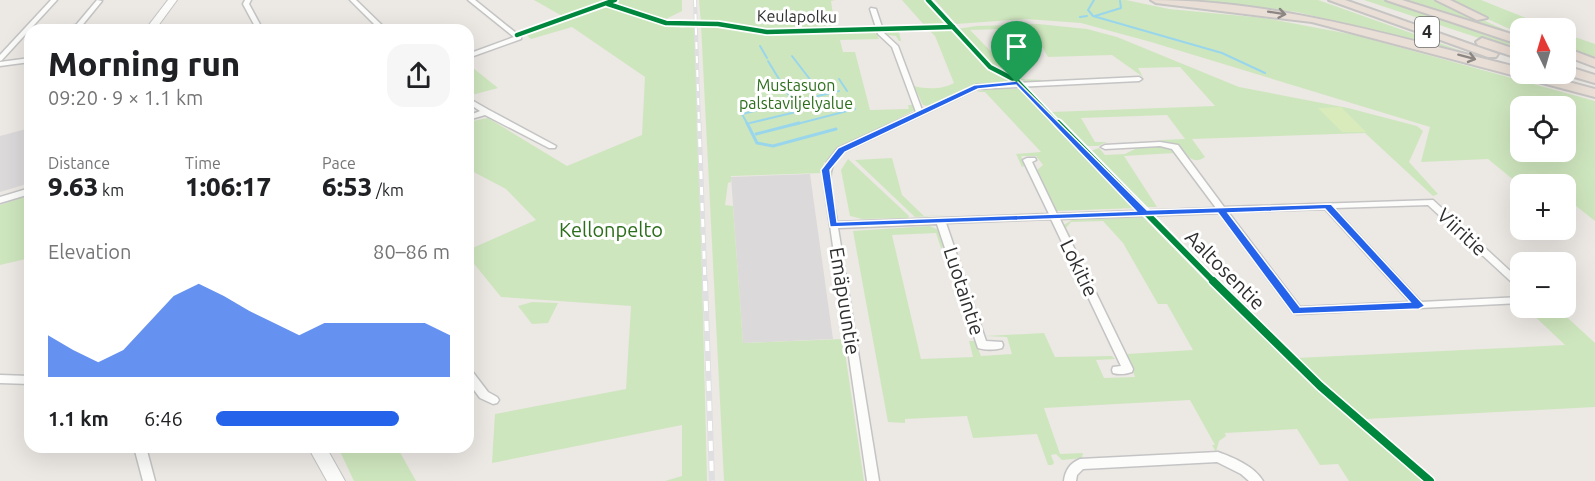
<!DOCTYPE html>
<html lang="en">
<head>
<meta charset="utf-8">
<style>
	body { margin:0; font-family:Ubuntu,sans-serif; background:#f6f6f6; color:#202124; height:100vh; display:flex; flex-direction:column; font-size:22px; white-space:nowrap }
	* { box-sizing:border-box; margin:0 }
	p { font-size:20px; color:#757577 }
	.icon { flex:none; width:33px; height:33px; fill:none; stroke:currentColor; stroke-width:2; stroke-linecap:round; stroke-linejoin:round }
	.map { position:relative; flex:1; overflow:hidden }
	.panel { position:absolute; left:24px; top:24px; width:450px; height:429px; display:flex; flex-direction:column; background:#fff; border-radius:18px; box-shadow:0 6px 24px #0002 }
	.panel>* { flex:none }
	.needle { width:39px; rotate:355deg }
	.fabs { position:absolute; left:1510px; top:18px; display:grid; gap:12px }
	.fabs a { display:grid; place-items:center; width:66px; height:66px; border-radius:12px; background:#fff; box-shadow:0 6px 24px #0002; font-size:30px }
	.pin { position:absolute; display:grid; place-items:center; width:51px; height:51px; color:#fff; margin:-62px -26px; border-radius:50% 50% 50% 0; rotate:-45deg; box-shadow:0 0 6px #0007 }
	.pin .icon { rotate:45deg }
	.round { display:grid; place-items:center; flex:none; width:63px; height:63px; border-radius:18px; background:#f6f6f6 }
	.headline { display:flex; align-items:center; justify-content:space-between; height:102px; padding:0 24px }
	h1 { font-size:33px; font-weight:800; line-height:45px }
	.metrics { display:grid; grid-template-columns:repeat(3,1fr); gap:9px; height:102px; padding:6px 24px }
	.metrics div { display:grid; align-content:center }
	.metrics b { font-size:26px; font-weight:800 }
	.metrics small { font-size:16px; font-weight:400 }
	.metrics p { font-size:16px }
	.chart { height:168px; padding:12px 24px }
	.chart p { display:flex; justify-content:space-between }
	.chart svg { width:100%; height:108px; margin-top:6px; fill:#2563eb; opacity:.7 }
	ul { padding:0 24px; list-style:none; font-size:20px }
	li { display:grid; grid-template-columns:96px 72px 1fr; align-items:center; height:45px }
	li i { height:15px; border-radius:8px; background:#2563eb }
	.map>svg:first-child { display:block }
</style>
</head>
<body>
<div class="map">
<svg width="1595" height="481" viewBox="0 0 1595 481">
	<rect width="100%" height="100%" fill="#ece8e4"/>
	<g fill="#dcd9db">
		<path d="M30 128V183L0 192V136Z"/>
		<path d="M810 174 833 339 743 343 731 177Z"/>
	</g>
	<g fill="#cee6be" fill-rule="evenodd">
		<path d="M534 0H608L564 17Z"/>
		<path d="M620 0H682V11L666 19 615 3Z"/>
		<path d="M699 0H835L831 1 834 22 838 29 773 32 701 23Z"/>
		<path d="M902 0H926L950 27 883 29 925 26Z"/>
		<path d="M935 0H1126L1169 9 1264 18 1355 35 1595 101V221L1566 198V184L1521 186 1488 159 1421 162 1430 127 1151 42 1081 23 1026 19 956 24ZM1521 106H1566V152H1521Z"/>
		<path d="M1198 0H1318L1462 51 1297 12Z"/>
		<path d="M1364 0H1388L1521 43V52Z"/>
		<path d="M1397 0H1438L1521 37Z"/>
		<path d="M1445 0H1481L1551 28H1521V34Z"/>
		<path d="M609 6 682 28 696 25 707 481H665L682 476V425L492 463 495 414 626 389 631 306 501 297 471 260 468 261V250L536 220 506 189 468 169V122L488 118 567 166 642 135 645 77 572 27 531 39 526 35Z"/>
		<path d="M1038 24 1087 29 1117 37 1239 87 1348 108 1417 126 1423 131 1409 162 1438 194 1433 196 1365 133 1192 139 1205 157C1192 166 1187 154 1178 146 1173 142 1165 142 1160 140L1185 139 1167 115 1081 118 1095 142H1107L1098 146H1082L1021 85H1036L1037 87 1027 88 1051 112 1215 106 1180 67 1138 68 1143 77 1112 55 1048 57 1031 28 970 30 1018 79 1044 80C1005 88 981 55 957 29L976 26Z"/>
		<path d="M701 25 777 34 876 32 879 39 840 40 843 52H855L870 110 909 109 908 105H914L915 110 839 148 824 163 822 173 731 176V182L728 183 725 205 733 206 743 343 843 339 864 481H724Z"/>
		<path d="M953 30 989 67 1015 81 974 85 928 106 923 105 914 86C925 89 942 90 954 83L935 36 930 31 899 32 901 41H899L896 36 887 35 883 31Z"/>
		<path d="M1566 34 1595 44V62L1566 51Z"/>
		<path d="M472 68H473L498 88 468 96V69Z"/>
		<path d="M988 89H1021L1136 208 1056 211 1036 171 1043 165 1036 156H1021L1025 166 1022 167 1016 154 1041 152 985 92H977Z"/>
		<path d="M1164 146 1175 153 1124 156 1157 207H1141L1088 152 1099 148 1105 155 1125 154 1139 147Z"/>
		<path d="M892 158 902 195 924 216 950 215 915 217 855 160Z"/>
		<path d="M848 159 909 216 908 218 862 219 850 216 841 170Z"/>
		<path d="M30 195V258L0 265V205Z"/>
		<path d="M1146 217 1277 349 1426 481H1349L1338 464 1320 465 1297 429 1225 433 1226 436 1219 441 1216 452 1212 445H1215L1190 400 1044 408 1060 454 1083 453 1082 458 1062 460 1056 454 1051 455 1054 463 1052 465H1048L1037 434 973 438 967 416 905 419V423L888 422 853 231 930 226 939 230 946 246 941 248 936 233 892 235 921 359 973 357 969 341H975L981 356 1012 354 1007 337 985 336 1044 333 1055 357 1112 356 1115 359 1096 360 1104 378 1135 377 1127 354 1193 350 1167 304H1158L1123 243 1103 221 1071 222 1066 228 1074 243 1070 242 1062 226 1072 220Z"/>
		<path d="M532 302 558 303 548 323 532 324 518 306Z"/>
		<path d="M1526 308H1557L1595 343V407L1366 419 1296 358 1565 345Z"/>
		<path d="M338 447H397L416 481H354Z"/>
	</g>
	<path fill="#d9eabb" d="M1341 107 1366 132H1342L1318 108Z"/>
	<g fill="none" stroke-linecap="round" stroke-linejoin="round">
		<g stroke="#99d6ec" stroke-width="2">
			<path d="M1094 0 1088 10 1093 16 1222 53 1265 73"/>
			<path d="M1095 16 1121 8 1120 1"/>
			<path d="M1080 17 1087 16"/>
			<path d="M760 46 767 58"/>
			<path d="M792 56 822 95"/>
			<path d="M768 61 793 102"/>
			<path d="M839 79 847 91"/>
			<path d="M750 123 850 99"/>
			<path d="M748 125 742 114 839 91"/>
			<path d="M793 125 855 109"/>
		</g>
		<g stroke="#99d6ec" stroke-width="3">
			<path d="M747 123 757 143 773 146 836 129"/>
			<path d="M756 134 799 123"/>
		</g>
		<g stroke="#c5c4c5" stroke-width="3">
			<g id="minor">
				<path d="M51 0H57L2 60 0 61V55Z"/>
				<path d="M97 0 102 1 80 28 52 30 55 28 76 25Z"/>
				<path d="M245 0H251L249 4 263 30H257L243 4Z"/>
				<path d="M350 0H356L387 30H380Z"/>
				<path d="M468 0H475L521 37V39L468 58V54L514 37Z"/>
				<path d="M871 8 876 9 884 33 898 46 922 110 976 85 1139 77 1142 79 1139 81 977 89 844 152C839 157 834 161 832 168 827 182 835 207 837 222L1049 214 1023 160 1027 158H1035L1036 160 1032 162 1057 214 1216 208 1172 149 1160 146 1105 149 1101 147 1105 145 1160 142 1178 145 1224 207 1433 200 1521 281V289L1518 288 1428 205 1334 208 1421 302 1521 297V303L1297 314 1293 313 1219 213 1060 219 1133 369 1132 372C1126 374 1119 375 1113 373L1112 370 1113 367 1121 366 1051 219 946 223 986 341 1002 342 1003 345 1002 348C995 350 985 350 978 348L977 345 937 224 838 228 879 481H867L823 177 827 162 838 148 916 112 892 47 878 34 870 9ZM1325 209 1410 302 1300 307 1228 212Z"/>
				<path d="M30 58V62L0 66V62Z"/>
				<path d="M468 98 489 110 556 146 555 148H549L485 115 468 120V116L480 111 468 103Z"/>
				<path d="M30 188V194L0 203V197Z"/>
				<path d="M468 370 472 371 488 392 497 397 499 400 497 403 493 404 480 398 468 382Z"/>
				<path d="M0 375 30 376V384L0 383Z"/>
				<path d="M134 447H146L155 481H143Z"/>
				<path d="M1218 452C1234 458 1254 466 1263 481H1249L1241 474 1217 462 1083 469 1077 475 1076 481H1064C1065 471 1070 463 1080 459Z"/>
			</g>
		</g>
		<g stroke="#c5c4c5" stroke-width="2">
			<g id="secondary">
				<path d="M168 0H177L155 30H145Z"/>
				<path d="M308 447H326L345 481H327Z"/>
			</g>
		</g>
		<g stroke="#c6c5c4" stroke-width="4">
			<g id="motorway">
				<path d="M1151 0C1277 0 1399 38 1521 68V74H1538L1595 89V97L1312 22 1156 3Z"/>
				<path d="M1329 0H1345L1498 54 1496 57H1488Z"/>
				<path d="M1386 0H1402L1521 37V45Z"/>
				<path d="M1436 0H1450L1487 18 1477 20Z"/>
				<path d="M1482 38 1521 51V59L1478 45 1476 42Z"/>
				<path d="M1566 48 1595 59V67L1566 56Z"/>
				<path d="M1566 66 1595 75V83L1564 74Z"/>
			</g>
		</g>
		<use href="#minor" fill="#fcfcfb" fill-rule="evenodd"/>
		<use href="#secondary" fill="#fcfcfb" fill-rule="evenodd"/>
		<use href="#motorway" fill="#eadfd6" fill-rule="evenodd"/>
		<g stroke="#dfdfe1" stroke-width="4">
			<path id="rail-far2" d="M695 0 699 125"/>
		</g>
		<g stroke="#dfdfe1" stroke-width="5">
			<path id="rail-far1" d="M699 123 705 282"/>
		</g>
		<g stroke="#dfdfe1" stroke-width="6">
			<path id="rail" d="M705 281 712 481"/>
		</g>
		<use href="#rail-far2" stroke="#fff" stroke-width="2" stroke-dasharray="7" stroke-linecap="butt"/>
		<use href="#rail-far1" stroke="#fff" stroke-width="3" stroke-dasharray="8" stroke-linecap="butt"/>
		<use href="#rail" stroke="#fff" stroke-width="4" stroke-dasharray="10" stroke-linecap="butt"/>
		<g stroke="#fff" stroke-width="8">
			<g id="cycleway-far2">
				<path d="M928 0 990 67 1017 81 1059 125"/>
				<path d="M608 4 666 23 718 24 767 32 953 27"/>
				<path d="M517 35 615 0"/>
			</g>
		</g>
		<g stroke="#fff" stroke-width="10">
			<path id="cycleway-far1" d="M1058 123 1214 282"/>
		</g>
		<g stroke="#fff" stroke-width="11">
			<path id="cycleway" d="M1213 281 1320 386 1430 481"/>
		</g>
		<use href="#cycleway-far2" stroke="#00873e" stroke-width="4.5"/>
		<use href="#cycleway-far1" stroke="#00873e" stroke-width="6"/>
		<use href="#cycleway" stroke="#00873e" stroke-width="8"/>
	</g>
	<defs><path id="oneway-shaft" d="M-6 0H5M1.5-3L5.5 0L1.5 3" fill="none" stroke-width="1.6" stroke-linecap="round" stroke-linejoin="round" transform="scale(1.5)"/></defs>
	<g stroke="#8c8682">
		<use href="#oneway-shaft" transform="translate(1277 13) rotate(9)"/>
		<use href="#oneway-shaft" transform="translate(1467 57) rotate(15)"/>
	</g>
	<path fill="#2563eb" stroke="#fff" stroke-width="1.5" fill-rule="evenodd" d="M1017 81 1147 210 1331 204 1425 306 1419 309 1293 314 1218 213 830 227 821 170 838 148 974 85ZM1016 85 1136 211 837 222 830 170 845 152 978 89ZM1325 209 1410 302 1300 307 1228 213Z"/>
	<g text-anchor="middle" stroke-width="6" stroke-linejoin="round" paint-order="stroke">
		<g font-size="16" fill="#2e2e2e" stroke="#fff">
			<text transform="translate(797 16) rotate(1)" y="6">Keulapolku</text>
		</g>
		<g font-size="16" fill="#2c6e1b" stroke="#fff">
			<text x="796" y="91">Mustasuon<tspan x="796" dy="18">palstaviljelyalue</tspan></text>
		</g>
		<rect fill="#fff" stroke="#6d6d6d" stroke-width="1.5" x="1415" y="17" width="24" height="30" rx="4.5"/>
		<g font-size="18" font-weight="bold" fill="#2e2e2e">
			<text x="1427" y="38">4</text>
		</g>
		<g font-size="20" fill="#2c6e1b" stroke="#fff">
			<text x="611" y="237">Kellonpelto</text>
		</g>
		<g font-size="20" fill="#2e2e2e" stroke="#fff">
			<text transform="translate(1462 232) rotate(43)" y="7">Viiritie</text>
			<text transform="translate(1079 268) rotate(64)" y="7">Lokitie</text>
			<text transform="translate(1225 270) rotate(45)" y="7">Aaltosentie</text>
			<text transform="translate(964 291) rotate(72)" y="7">Luotaintie</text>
			<text transform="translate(845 301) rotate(81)" y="7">Emäpuuntie</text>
		</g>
	</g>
</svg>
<div class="fabs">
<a><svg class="needle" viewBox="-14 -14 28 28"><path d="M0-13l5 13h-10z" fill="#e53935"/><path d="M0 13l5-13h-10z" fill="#757577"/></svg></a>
<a><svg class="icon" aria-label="locate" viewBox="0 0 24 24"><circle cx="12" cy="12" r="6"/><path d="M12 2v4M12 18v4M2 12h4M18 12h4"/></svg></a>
<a>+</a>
<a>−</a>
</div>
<div class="pin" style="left:1017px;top:83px;background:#1e9e55"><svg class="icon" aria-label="arrive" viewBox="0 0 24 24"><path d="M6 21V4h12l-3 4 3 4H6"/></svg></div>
<section class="panel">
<div class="headline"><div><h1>Morning run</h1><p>09:20 · 9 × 1.1 km</p></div><a class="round"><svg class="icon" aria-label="share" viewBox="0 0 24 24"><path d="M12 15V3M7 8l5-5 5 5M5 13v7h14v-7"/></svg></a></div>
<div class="metrics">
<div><p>Distance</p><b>9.63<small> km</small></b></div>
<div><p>Time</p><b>1:06:17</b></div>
<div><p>Pace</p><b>6:53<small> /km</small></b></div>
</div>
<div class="chart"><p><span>Elevation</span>80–86 m</p>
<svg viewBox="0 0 160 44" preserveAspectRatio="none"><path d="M0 44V27L10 33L20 38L30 33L40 22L50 11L60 6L70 11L80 17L90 22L100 27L110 22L120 22L130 22L140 22L150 22L160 27V44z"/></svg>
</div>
<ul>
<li><b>1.1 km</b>6:46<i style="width:78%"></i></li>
</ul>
</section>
</div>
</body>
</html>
